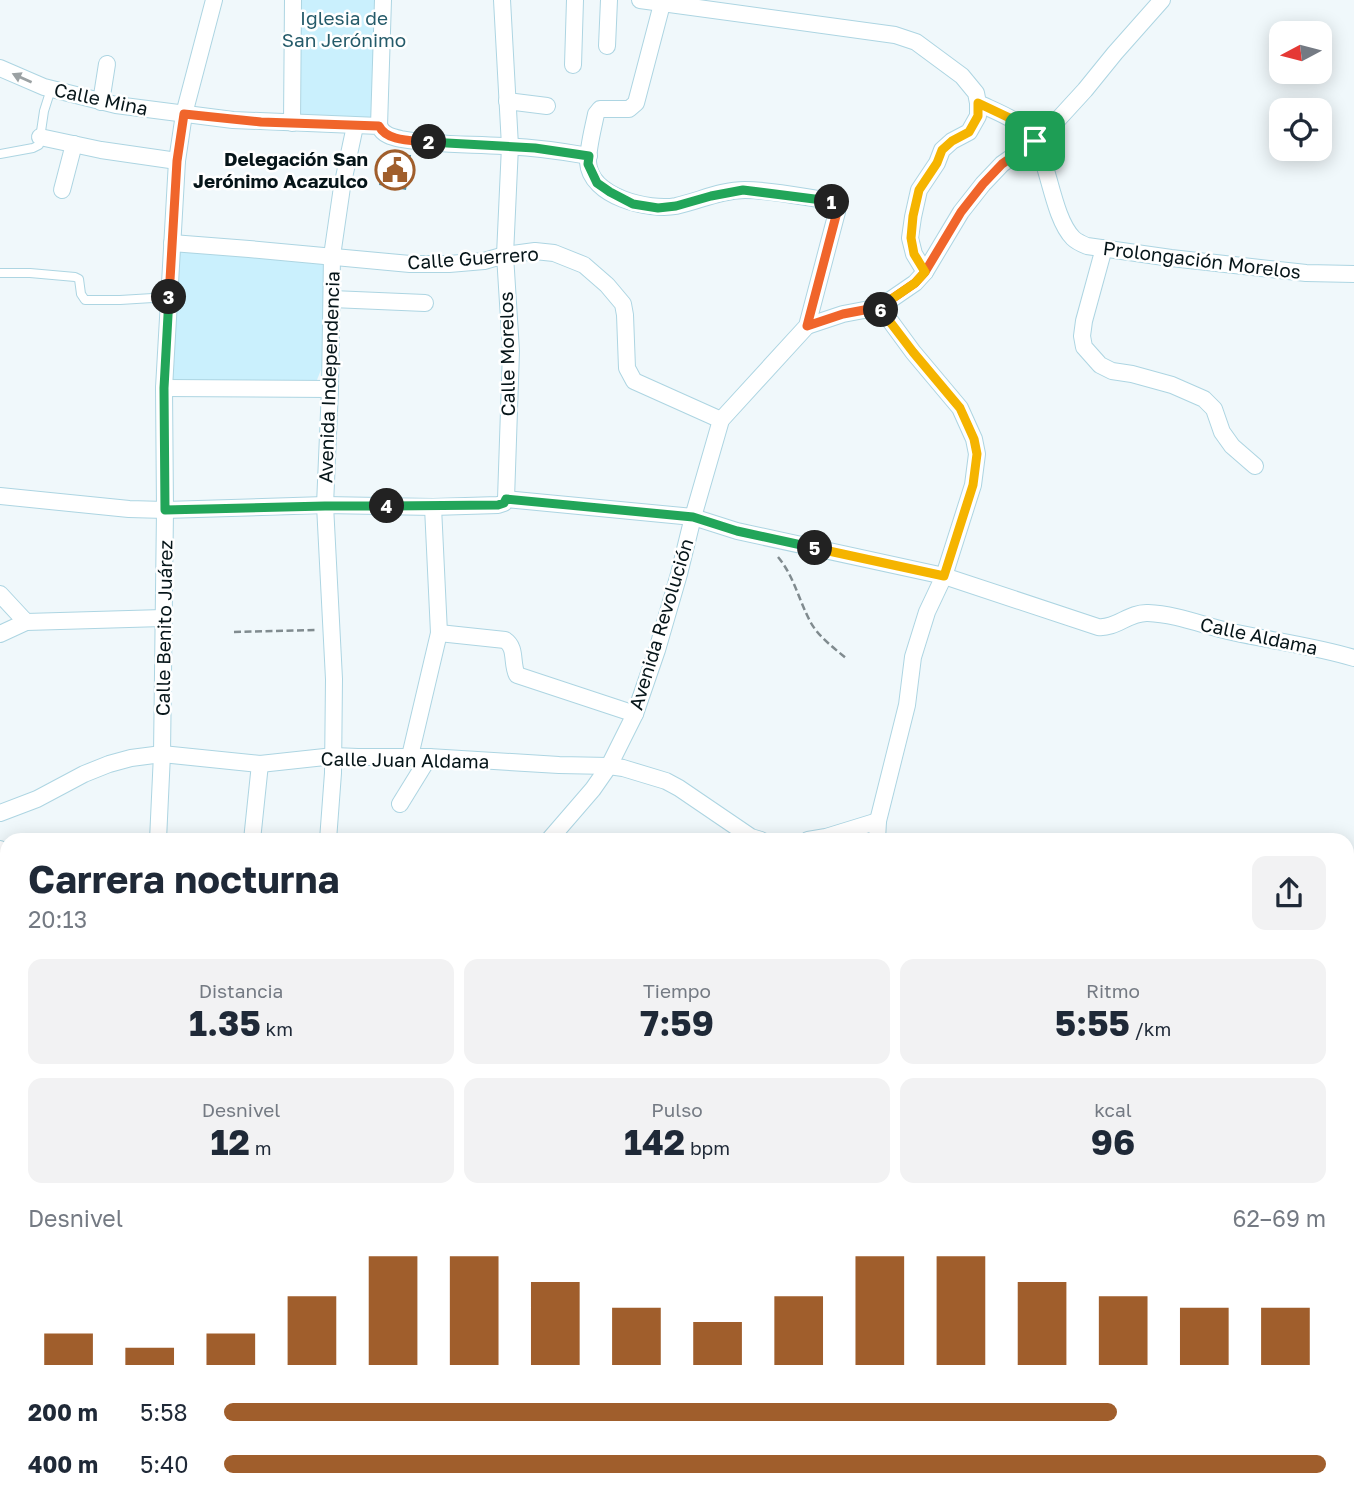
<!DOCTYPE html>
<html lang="es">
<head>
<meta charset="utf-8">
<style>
	body { margin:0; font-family:"Golos Text",sans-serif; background:#f2f2f3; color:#1f2937; height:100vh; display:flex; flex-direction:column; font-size:26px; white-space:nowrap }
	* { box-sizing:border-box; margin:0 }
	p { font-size:23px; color:#747a83 }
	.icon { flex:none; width:38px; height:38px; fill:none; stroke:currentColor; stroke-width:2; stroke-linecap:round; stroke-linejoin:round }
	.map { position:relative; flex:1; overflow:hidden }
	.drawer { position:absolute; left:0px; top:833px; width:1354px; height:672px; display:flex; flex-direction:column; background:#fff; border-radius:21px 21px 0 0; box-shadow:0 4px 18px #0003 }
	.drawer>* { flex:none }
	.needle { width:46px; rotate:263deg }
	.tools { position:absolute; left:1269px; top:21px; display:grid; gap:14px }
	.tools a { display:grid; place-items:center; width:63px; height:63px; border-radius:14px; background:#fff; box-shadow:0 4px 18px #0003; font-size:35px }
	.pin { position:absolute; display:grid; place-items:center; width:60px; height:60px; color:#fff; margin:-30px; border-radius:14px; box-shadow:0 4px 10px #0006 }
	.km { position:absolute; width:35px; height:35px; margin:-18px; border-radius:50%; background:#222; color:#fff; font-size:19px; line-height:35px; text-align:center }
	.round { display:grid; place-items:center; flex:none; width:74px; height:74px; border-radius:14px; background:#f2f2f3 }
	.head { display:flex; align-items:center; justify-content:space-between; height:119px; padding:0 28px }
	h1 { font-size:38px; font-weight:700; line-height:52px }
	.metrics { display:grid; grid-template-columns:repeat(3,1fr); gap:10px; height:119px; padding:7px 28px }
	.metrics div { display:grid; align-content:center; border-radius:14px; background:#f2f2f3; text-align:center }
	.metrics b { font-size:35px; font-weight:700 }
	.metrics small { font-size:19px; font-weight:400 }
	.metrics p { font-size:19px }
	.chart { height:196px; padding:14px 28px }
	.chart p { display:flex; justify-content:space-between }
	.chart svg { width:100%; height:126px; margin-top:7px; stroke:#a05e2c; stroke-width:6 }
	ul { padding:0 28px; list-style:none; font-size:23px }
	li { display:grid; grid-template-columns:112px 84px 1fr; align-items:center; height:52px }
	li i { height:18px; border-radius:9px; background:#a05e2c }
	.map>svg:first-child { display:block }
</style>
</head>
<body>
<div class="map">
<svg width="1354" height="1505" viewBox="0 0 1354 1505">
	<rect width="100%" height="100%" fill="#f0f8fb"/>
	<g fill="#caf0fd">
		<path d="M297 0H376V121L295 123Z"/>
		<path d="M179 250 328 258 327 354 317 380 172 382Z"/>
	</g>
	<path fill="#4f90a3" d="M385 154 411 155 406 190 379 185Z"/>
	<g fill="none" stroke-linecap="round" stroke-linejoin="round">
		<g stroke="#add5e2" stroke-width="10">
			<g id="service">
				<path d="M0 154 33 148 39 145 44 111 51 89"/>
				<path d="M0 273H30L75 277 79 279 81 294 85 300H120L169 297"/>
			</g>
		</g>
		<g stroke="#add5e2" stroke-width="18">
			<g id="minor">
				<path d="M502 0 510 146 505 255 511 351 506 499"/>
				<path d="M640 0 895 35 916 42 962 76 976 93 978 103C999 113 1024 121 1036 142 1049 168 1054 219 1073 238 1077 242 1082 244 1087 246L1171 258 1306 273 1354 274"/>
				<path d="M607 46 609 0"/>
				<path d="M573 65 575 0"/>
				<path d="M0 68 44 87 116 105 233 120 379 126C383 135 392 137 401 139 434 145 469 144 503 146 532 147 561 151 589 156"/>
				<path d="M507 101 547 106"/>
				<path d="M101 102 107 64"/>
				<path d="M292 123 293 0"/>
				<path d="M379 126 383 0"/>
				<path d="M40 137 101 150 177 161"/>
				<path d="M62 190 74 144"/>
				<path d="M172 243 249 249 410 264H449L484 261 505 255 535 251 554 253 584 265 607 285 623 304 625 315 627 368 634 381 721 420"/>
				<path d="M1104 248 1084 321 1082 336 1084 347 1100 365 1112 371 1132 374 1172 385 1204 399 1214 409 1222 432 1232 446 1255 466"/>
				<path d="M925 272 914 254 910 238 913 217 919 190 937 163 942 150 952 141 969 132 978 116V103"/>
				<path d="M332 299 425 303"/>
				<path d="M807 326 843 314 880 307 915 283 925 272 961 212 983 184 1002 164 1035 141 1052 126 1085 90 1115 53 1162 0"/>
				<path d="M164 388 330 389"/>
				<path d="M0 496 129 509 165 510 325 505 433 507 498 505 504 503 506 499 693 517 737 531 944 576 1098 627C1116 629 1129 612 1148 613 1176 614 1205 626 1232 632 1273 641 1314 646 1354 658"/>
				<path d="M0 594 26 622 163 618"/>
				<path d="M439 633 505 640C517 648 511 663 517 675L635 714"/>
				<path d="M0 634 26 622"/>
				<path d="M410 756 439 633 433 507"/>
				<path d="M400 804 429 757"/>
				<path d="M0 813 37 799 84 774 109 764 131 758 162 754 260 764 334 756 358 757H429L559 765 609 766 623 768 666 781 679 788 751 837 761 840"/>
				<path d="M158 840 162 754 165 510 164 388 177 161 184 114 214 0"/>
				<path d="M252 840 260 764"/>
				<path d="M328 840 333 773 334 679 325 505 330 389 332 256 342 187 355 126"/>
				<path d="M549 840 593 789 609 766 635 714 657 650 679 574 693 517 721 420 807 326 837 212 835 204 830 201C802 197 773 190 745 190 721 190 699 201 676 206 649 211 590 197 588 162 588 147 593 129 596 114L600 109H629L636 103 662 4"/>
				<path d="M808 840 826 837 878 821"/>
				<path d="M877 840 878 821 907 705 913 657 927 612 944 576 973 485 977 454 974 439 960 408 913 352 880 307"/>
				<path d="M0 849 7 854"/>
				<path d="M1 1000 7 1007"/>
				<path d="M0 1099 7 1097"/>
				<path d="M1348 1222 1354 1224"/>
				<path d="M0 1376H7"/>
				<path d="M77 1498 82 1505"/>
				<path d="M723 1498 727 1505"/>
				<path d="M197 1505 198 1498"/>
				<path d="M917 1505 918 1498"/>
			</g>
		</g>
		<g stroke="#add5e2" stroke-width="24">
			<g id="secondary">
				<path d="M0 1313 7 1336"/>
				<path d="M285 1505V1498"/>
			</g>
		</g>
		<g stroke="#808b8f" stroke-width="2.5" stroke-dasharray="7 3.5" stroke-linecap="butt">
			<path d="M778 557C794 576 799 601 811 623 819 637 834 648 847 659"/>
			<path d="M234 632 318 630"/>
		</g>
		<use href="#service" stroke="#fff" stroke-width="8"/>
		<use href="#minor" stroke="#fff" stroke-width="16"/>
		<use href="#secondary" stroke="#f9d9bf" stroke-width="23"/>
	</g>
	<defs><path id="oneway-solid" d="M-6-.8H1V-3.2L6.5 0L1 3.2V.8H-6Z" transform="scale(1.75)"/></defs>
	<use fill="#9ba1a3" href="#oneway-solid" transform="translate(22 78) rotate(-156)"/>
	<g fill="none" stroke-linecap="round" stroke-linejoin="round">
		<g stroke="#fff" stroke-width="14">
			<path id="split-1" d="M832 202 837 208V212L807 326 843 314 880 307 915 283 925 272 961 212 983 184 1002 164 1035 141"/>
		</g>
		<g stroke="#fff" stroke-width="14">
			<path id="split-2" d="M429 142 535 148 589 156 588 164 597 183 610 192 633 204 658 208 676 206 711 196 743 190 830 201 832 202"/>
		</g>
		<g stroke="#fff" stroke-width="14">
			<path id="split-3" d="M169 297 177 161 184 114 261 122 379 126C387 142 413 140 429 142"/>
		</g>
		<g stroke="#fff" stroke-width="14">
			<path id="split-4" d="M169 297 164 388 165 510 325 506H387"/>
		</g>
		<g stroke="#fff" stroke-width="14">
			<path id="split-5" d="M387 506 498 505 504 503 506 499 693 517 737 531 815 548"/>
		</g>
		<g stroke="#fff" stroke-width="14">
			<path id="split-6" d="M815 548 944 576 973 485 977 454 974 439 960 408 913 352 881 310"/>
		</g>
		<g stroke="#fff" stroke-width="14">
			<path id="split-7" d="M881 310 880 307 915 283 925 272 914 254 911 238 913 216 919 190 937 163 942 150 952 141 969 132 978 116V103L1018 122 1035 141"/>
		</g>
		<use href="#split-1" stroke="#f0652b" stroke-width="9"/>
		<use href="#split-2" stroke="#22a559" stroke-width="9"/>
		<use href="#split-3" stroke="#f0652b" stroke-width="9"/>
		<use href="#split-4" stroke="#22a559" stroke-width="9"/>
		<use href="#split-5" stroke="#22a559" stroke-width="9"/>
		<use href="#split-6" stroke="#f5b400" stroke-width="9"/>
		<use href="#split-7" stroke="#f5b400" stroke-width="9"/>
	</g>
	<defs>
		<g id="civic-ring" transform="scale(2.0125)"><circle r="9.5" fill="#fff" stroke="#a05e2c" stroke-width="1.5"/><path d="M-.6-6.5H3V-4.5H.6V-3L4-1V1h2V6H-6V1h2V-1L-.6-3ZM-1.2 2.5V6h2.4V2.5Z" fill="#a05e2c"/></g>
	</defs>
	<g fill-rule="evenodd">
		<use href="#civic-ring" x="395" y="170"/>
	</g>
	<g text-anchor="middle" stroke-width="5" stroke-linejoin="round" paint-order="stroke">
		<g font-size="19" fill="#255b6a" stroke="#fff">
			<text x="344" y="25">Iglesia de<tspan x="344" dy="22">San Jerónimo</tspan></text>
		</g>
		<g font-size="19" fill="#061519" stroke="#fff">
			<text transform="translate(101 99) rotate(12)" y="7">Calle Mina</text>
			<text transform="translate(473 258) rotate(-4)" y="7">Calle Guerrero</text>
			<text transform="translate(1202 260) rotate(7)" y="7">Prolongación Morelos</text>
			<text transform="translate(507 354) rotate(-91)" y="7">Calle Morelos</text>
			<text transform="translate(329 377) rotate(-88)" y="7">Avenida Independencia</text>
			<text transform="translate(661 624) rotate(-73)" y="7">Avenida Revolución</text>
			<text transform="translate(164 628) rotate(-89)" y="7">Calle Benito Juárez</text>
			<text transform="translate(1259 636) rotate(12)" y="7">Calle Aldama</text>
			<text transform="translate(405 760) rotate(1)" y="7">Calle Juan Aldama</text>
		</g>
		<g font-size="19" font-weight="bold" fill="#061519" stroke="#fff" text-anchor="end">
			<text x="368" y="166">Delegación San<tspan x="368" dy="22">Jerónimo Acazulco</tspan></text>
		</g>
	</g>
</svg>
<div class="tools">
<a><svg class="needle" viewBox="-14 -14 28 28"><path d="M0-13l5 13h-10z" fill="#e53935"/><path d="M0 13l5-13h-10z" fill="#747a83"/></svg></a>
<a><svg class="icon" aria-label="locate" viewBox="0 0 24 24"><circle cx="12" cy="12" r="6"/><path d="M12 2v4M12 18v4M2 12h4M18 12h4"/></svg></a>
</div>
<div class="pin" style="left:1035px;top:141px;background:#1e9e55"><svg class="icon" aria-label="arrive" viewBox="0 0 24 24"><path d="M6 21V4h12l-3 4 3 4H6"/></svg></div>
<b class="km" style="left:832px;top:202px">1</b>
<b class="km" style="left:429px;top:142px">2</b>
<b class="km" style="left:169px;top:297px">3</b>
<b class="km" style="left:387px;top:506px">4</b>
<b class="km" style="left:815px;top:548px">5</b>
<b class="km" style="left:881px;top:310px">6</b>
<section class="drawer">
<div class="head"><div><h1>Carrera nocturna</h1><p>20:13</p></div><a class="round"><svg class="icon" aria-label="share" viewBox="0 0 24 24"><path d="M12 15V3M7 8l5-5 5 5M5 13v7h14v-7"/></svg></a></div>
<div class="metrics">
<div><p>Distancia</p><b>1.35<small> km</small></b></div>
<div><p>Tiempo</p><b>7:59</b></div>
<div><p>Ritmo</p><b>5:55<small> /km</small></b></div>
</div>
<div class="metrics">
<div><p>Desnivel</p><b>12<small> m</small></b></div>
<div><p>Pulso</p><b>142<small> bpm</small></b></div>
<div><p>kcal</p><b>96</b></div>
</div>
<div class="chart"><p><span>Desnivel</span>62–69 m</p>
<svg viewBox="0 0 160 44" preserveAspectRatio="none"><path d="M5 44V33M15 44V38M25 44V33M35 44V20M45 44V6M55 44V6M65 44V15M75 44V24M85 44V29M95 44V20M105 44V6M115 44V6M125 44V15M135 44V20M145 44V24M155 44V24"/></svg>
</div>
<ul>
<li><b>200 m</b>5:58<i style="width:81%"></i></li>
<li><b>400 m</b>5:40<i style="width:100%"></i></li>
</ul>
</section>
</div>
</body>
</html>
